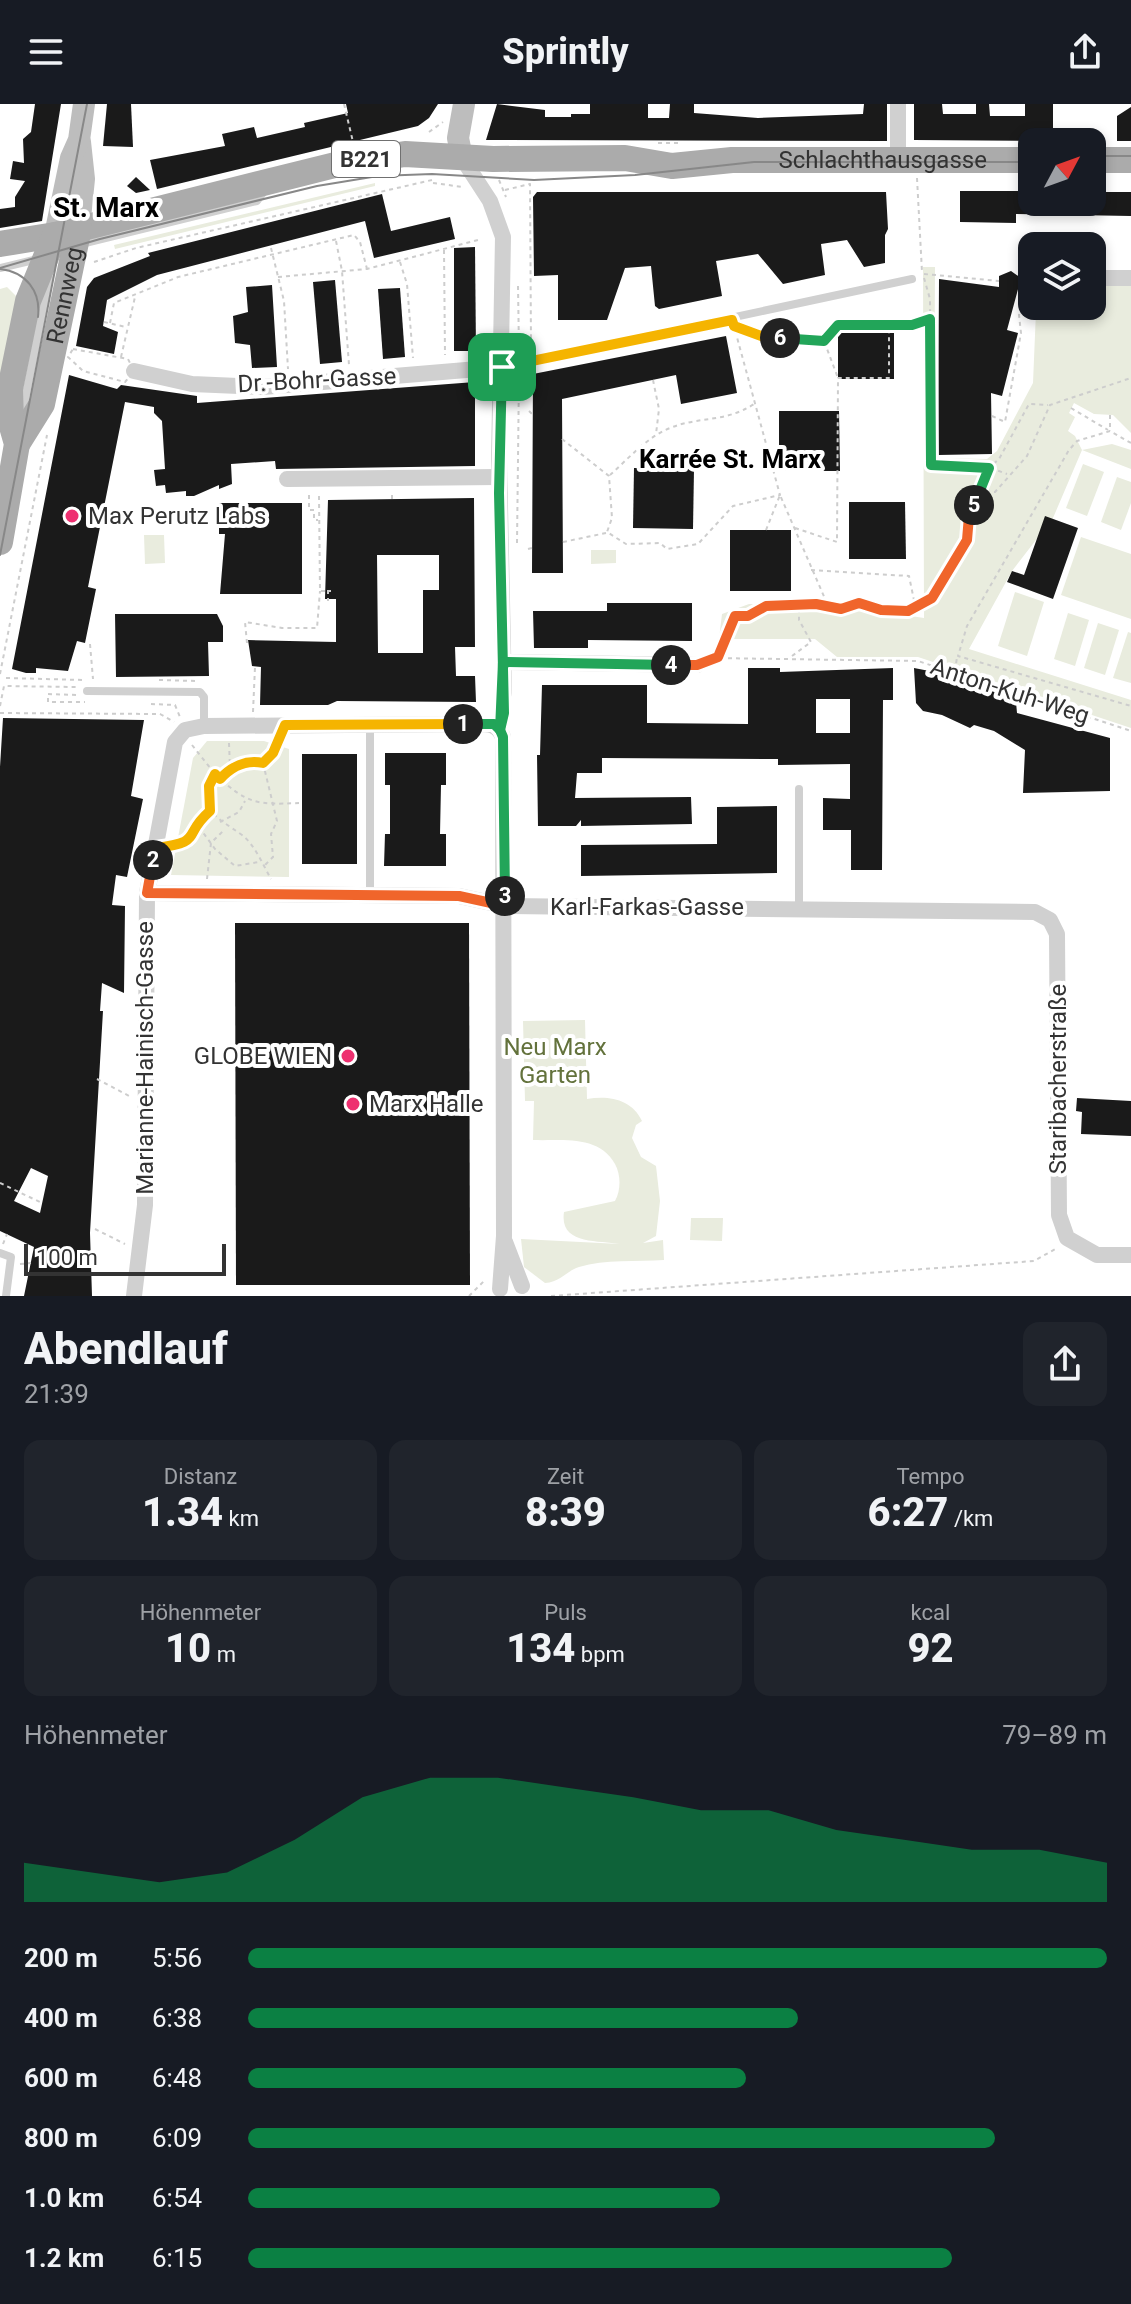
<!DOCTYPE html>
<html lang="de">
<head>
<meta charset="utf-8">
<style>
	body { margin:0; font-family:Roboto,sans-serif; background:#20242c; color:#f1f3f6; height:100vh; display:flex; flex-direction:column; font-size:30px; white-space:nowrap }
	* { box-sizing:border-box; margin:0 }
	p { font-size:26px; color:#9ea1a6 }
	.icon { flex:none; width:44px; height:44px; fill:none; stroke:currentColor; stroke-width:2; stroke-linecap:round; stroke-linejoin:round }
	.map { position:relative; height:1192px; overflow:hidden }
	.drawer { display:flex; flex-direction:column; background:#171b24; flex:1 }
	.drawer>* { flex:none }
	.needle { width:52px; rotate:49deg }
	.tools { position:absolute; left:1018px; top:24px; display:grid; gap:16px }
	.tools a { display:grid; place-items:center; width:88px; height:88px; border-radius:16px; background:#171b24; box-shadow:0 4px 12px #0003; font-size:40px }
	.scale { position:absolute; left:24px; bottom:20px; width:202px; box-sizing:border-box; padding-left:8px; border:4px solid #333; border-top:0; font-size:22px; line-height:28px; white-space:nowrap; color:#333; -webkit-text-stroke:6px #fff; paint-order:stroke }
	.pin { position:absolute; display:grid; place-items:center; width:68px; height:68px; color:#fff; margin:-34px; border-radius:16px; box-shadow:0 4px 12px #0006 }
	.km { position:absolute; width:40px; height:40px; margin:-20px; border-radius:50%; background:#222; color:#fff; font-size:22px; line-height:40px; text-align:center }
	.round { display:grid; place-items:center; flex:none; width:84px; height:84px; border-radius:16px; background:#20242c }
	.summary { display:flex; align-items:center; justify-content:space-between; height:136px; padding:0 24px }
	h1 { font-size:44px; font-weight:800; line-height:60px }
	.figures { display:grid; grid-template-columns:repeat(3,1fr); gap:12px; height:136px; padding:8px 24px }
	.figures div { display:grid; align-content:center; border-radius:16px; background:#20242c; text-align:center }
	.figures b { font-size:40px; font-weight:800 }
	.figures small { font-size:22px; font-weight:400 }
	.figures p { font-size:22px }
	.chart { height:224px; padding:16px 24px }
	.chart p { display:flex; justify-content:space-between }
	.chart svg { width:100%; height:144px; margin-top:8px; fill:#0b8043; opacity:.7 }
	ul { padding:0 24px; list-style:none; font-size:26px }
	li { display:grid; grid-template-columns:128px 96px 1fr; align-items:center; height:60px }
	li i { height:20px; border-radius:10px; background:#0b8043 }
	header { display:flex; justify-content:space-between; align-items:center; height:104px; padding:0 24px; background:#171b24; font-size:36px; font-weight:800 }
	.map>svg:first-child { display:block }
</style>
</head>
<body>
<header><svg class="icon" aria-label="menu" viewBox="0 0 24 24"><path d="M4 6h16M4 12h16M4 18h16"/></svg>Sprintly<svg class="icon" aria-label="share" viewBox="0 0 24 24"><path d="M12 15V3M7 8l5-5 5 5M5 13v7h14v-7"/></svg></header>
<div class="map">
<svg width="1131" height="1192" viewBox="0 0 1131 1192">
	<rect width="100%" height="100%" fill="#fff"/>
	<g fill="#e9ecde">
		<path d="M375 79V82L115 145 114 141Z"/>
		<path d="M923 163H935L934 354 987 355 997 347 1033 279 1036 207 1058 209 1067 202H1092V179H1131V329L1113 311 1094 310 1074 299 1069 309 1075 313 1068 327 1075 332 1082 346 1112 340 1131 346V365L1082 346 1053 414 1012 467 969 545 1131 596V624L918 553H837L815 535H719L722 510 749 500H832L924 514Z"/>
		<path d="M7 183 18 194 0 295V185Z"/>
		<path d="M1083 360 1104 368 1087 412 1066 404Z"/>
		<path d="M1117 373 1131 378V399L1121 426 1101 418Z"/>
		<path d="M144 431H164L165 459 145 460Z"/>
		<path d="M1081 433 1131 450V515L1061 491Z"/>
		<path d="M591 446H616V459L591 460Z"/>
		<path d="M1015 488 1044 498 1027 552 998 542Z"/>
		<path d="M1068 509 1089 516 1075 562 1054 555Z"/>
		<path d="M1098 519 1119 526 1105 571 1084 564Z"/>
		<path d="M1128 528 1131 529V579L1113 574Z"/>
		<path d="M207 637H264L289 645V773L171 771 193 654Z"/>
		<path d="M585 916 587 995C608 991 632 995 642 1017L636 1021 632 1034 641 1053 656 1062 660 1097 656 1132 643 1139 663 1136 664 1156C637 1158 605 1155 579 1163 566 1167 561 1178 545 1179L524 1163 521 1135 620 1140C598 1136 559 1141 564 1108L615 1097C621 1086 621 1071 615 1060 599 1031 563 1037 533 1036L534 997H525L523 917Z"/>
		<path d="M691 1114H723L722 1137 690 1136Z"/>
	</g>
	<g fill="#1a1a1a" fill-rule="evenodd">
		<path d="M35 0H61L42 117 0 124V105L15 103V93L25 77 10 75 13 57 24 59 23 35 31 28Z"/>
		<path d="M107 0H131L133 43 103 42Z"/>
		<path d="M346 0H438L429 14 418 22 157 85 150 56 225 42 222 30 254 23 257 34 305 23 304 19 348 9Z"/>
		<path d="M497 0 545 6V13H571V10H590V0H648V14H669L670 0H694V9L758 14 863 10 864 0H887V37L486 36Z"/>
		<path d="M914 0H942L943 10H976V0H989L990 12H1025V0H1053V37L914 36Z"/>
		<path d="M1131 3V37H1117V12Z"/>
		<path d="M136 73 150 86 136 89 127 82Z"/>
		<path d="M960 87H1032V98H1092V88H1131V112L1016 110V119L960 118Z"/>
		<path d="M537 88H886L888 125 885 131V159L864 163 847 136 821 140 825 171 783 180 758 150 716 157 722 192 659 205 655 202 651 162 625 164 607 216H558V171L534 172 533 93Z"/>
		<path d="M382 90 391 127 450 113 455 135 374 154 365 117 157 171 107 196 103 222 118 228 114 250 76 242 87 183 94 174 150 152 148 149Z"/>
		<path d="M475 143 476 247H454V144Z"/>
		<path d="M1011 167 1021 174 1007 226 1018 229 1002 292 991 289 992 350 938 351 939 175 999 183V172Z"/>
		<path d="M335 176 342 258 320 260 313 178Z"/>
		<path d="M272 181 277 263 252 264 250 241 235 239 233 212 248 208 246 183Z"/>
		<path d="M400 184 405 253 383 255 378 185Z"/>
		<path d="M838 218 894 219V275H838Z"/>
		<path d="M726 232 737 289 681 300 676 271 562 295 563 469H532L533 270Z"/>
		<path d="M69 271 117 285 121 281 197 292V299L475 278V362L276 365 275 357 231 360 232 380 219 385V381L194 392H186V387L166 389 165 381 156 382 154 366 165 365 162 317 154 309V303L125 298 88 483 96 485 85 539 77 537 68 567 36 564V569H26L12 565Z"/>
		<path d="M779 307H839L840 367H779Z"/>
		<path d="M634 364 694 365 693 425 633 424Z"/>
		<path d="M474 394 475 543H455L456 572H475L476 598 337 597 328 601H260L261 563 252 562 248 536 336 538V495H325L328 396ZM377 451H439V486H423V549H378Z"/>
		<path d="M849 398H905L906 455H849Z"/>
		<path d="M219 399H302V490H220L225 430H219Z"/>
		<path d="M1045 412 1078 424 1053 495 1007 478 1012 467 1024 471Z"/>
		<rect x="730" y="426" width="61" height="61"/>
		<path d="M607 499H692V537L588 536V544H534L533 507H607Z"/>
		<path d="M115 510H217L223 522V538H208L209 572 116 573Z"/>
		<path d="M748 564H780V568L893 564V596H883L882 766H851V726H823V694L850 695V660L778 661V655L602 654V669H577L575 694 691 693 692 720 581 722V716L576 722H538L537 651H540L542 581H647V619L748 620ZM816 595H850V629H816Z"/>
		<path d="M914 564 950 571 976 588 983 582 1016 598 1017 609 1110 634V687L1023 689 1025 646 994 627 974 621 970 624 942 611 923 607 916 599Z"/>
		<path d="M3 614 144 616 131 692 143 695 127 773 116 771 112 801 125 802 124 889 102 879 100 907H103L90 1129 92 1192H24L34 1143 0 1127V663ZM31 1064 48 1072 40 1109 14 1097Z"/>
		<path d="M385 649H446V681H441L440 730H446V762H384L385 730H390V681H385Z"/>
		<rect x="302" y="650" width="55" height="110"/>
		<path d="M777 702V769L581 772V741L717 740V703Z"/>
		<path d="M235 819H469L470 1181H236Z"/>
		<path d="M1077 994 1131 997V1032L1081 1030 1082 1008 1076 1007Z"/>
	</g>
	<g fill="none" stroke-linecap="round" stroke-linejoin="round">
		<g stroke="#cdcdcd" stroke-width="2" stroke-dasharray="4 4" stroke-linecap="butt">
			<path d="M344 0 353 38"/>
			<path d="M429 28 443 18"/>
			<path d="M658 39H679"/>
			<path d="M917 74 922 168"/>
			<path d="M499 76 506 93"/>
			<path d="M433 79 463 83"/>
			<path d="M505 86 530 80 531 241"/>
			<path d="M336 137 342 167 349 261"/>
			<path d="M271 144 284 197 288 265"/>
			<path d="M444 146 445 251"/>
			<path d="M94 158 136 144 432 76"/>
			<path d="M400 158 407 180 413 254"/>
			<path d="M924 170 999 177"/>
			<path d="M278 173 367 165 478 136"/>
			<path d="M924 174 930 195 931 361H982L1007 370"/>
			<path d="M1020 179 1032 177"/>
			<path d="M518 182 519 247"/>
			<path d="M104 218 126 223"/>
			<path d="M110 219 114 199 178 173 354 131 360 138 367 165"/>
			<path d="M739 224 764 233 824 237 838 274"/>
			<path d="M824 236 838 221H887"/>
			<path d="M73 245 128 255 134 267 125 278 83 267 68 253Z"/>
			<path d="M121 253 135 193"/>
			<path d="M653 276 659 305 656 330"/>
			<path d="M1071 304 1108 326"/>
			<path d="M529 307 532 310"/>
			<path d="M1110 311V326"/>
			<path d="M992 312 1005 318 1021 229 1019 211 1027 179"/>
			<path d="M562 335 609 372 612 414 607 428 626 440 660 439 667 445 698 440 733 402 780 391 735 226"/>
			<path d="M1131 339 1110 327 1077 337 1069 346 967 522 958 552 1131 602"/>
			<path d="M610 371C628 355 647 333 670 324 699 312 725 319 754 300"/>
			<path d="M980 388 989 364 999 355 1029 300 1048 301"/>
			<path d="M309 391V406H314V416H318"/>
			<path d="M319 392 320 487H331"/>
			<path d="M392 395V387"/>
			<path d="M795 424 837 438 838 274H889V221H912L930 215"/>
			<path d="M766 426 780 391 829 504 859 499 881 506 908 507 932 494 967 436 969 412 980 389 995 388 1027 352 1050 301 1131 274"/>
			<path d="M563 438 606 429"/>
			<path d="M517 439 519 270"/>
			<path d="M528 445 532 444"/>
			<path d="M811 466 909 472 915 501"/>
			<path d="M328 486V497"/>
			<path d="M247 539 245 518 282 524H317L320 487"/>
			<path d="M90 540 93 575"/>
			<path d="M792 552 811 538 799 516V503"/>
			<path d="M718 553 735 512C748 512 753 506 765 502 778 498 816 500 828 503"/>
			<path d="M712 554 918 557 1131 627"/>
			<path d="M955 567 957 553"/>
			<path d="M0 570 47 331"/>
			<path d="M6 574 84 576"/>
			<path d="M159 576 196 577"/>
			<path d="M76 591 48 590V598H85"/>
			<path d="M151 600 175 601 180 613"/>
			<path d="M0 602 4 582 76 583"/>
			<path d="M253 608 255 563"/>
			<path d="M0 609 160 610 174 618"/>
			<path d="M229 639 230 664"/>
			<path d="M192 641 215 670C195 706 217 713 242 731 255 741 263 761 271 775"/>
			<path d="M263 659 277 717 271 730 273 753 265 761"/>
			<path d="M216 671C247 700 257 701 299 699"/>
			<path d="M220 675C231 663 246 655 263 659L273 649 278 637"/>
			<path d="M220 718 239 708 245 697"/>
			<path d="M199 723 215 745 235 762 259 758"/>
			<path d="M169 742 191 736 209 707"/>
			<path d="M207 775 211 739 225 725"/>
			<path d="M97 975 131 993"/>
			<path d="M0 1079 42 1099"/>
			<path d="M95 1125 125 1140"/>
			<path d="M3 1140 7 1130"/>
			<path d="M20 1160 31 1159"/>
			<path d="M469 1192 485 1176"/>
			<path d="M551 1192 1034 1157 1057 1144"/>
		</g>
		<g stroke="#d0d0d0" stroke-width="8">
			<path d="M81 140 257 97 265 86"/>
			<path d="M0 164 38 155"/>
			<path d="M502 263 912 175"/>
			<path d="M22 310 49 174"/>
			<path d="M87 587 200 588 204 593V622"/>
			<path d="M799 685V804"/>
			<path d="M370 791V621"/>
			<path d="M0 1149 11 1153 6 1192"/>
		</g>
		<g stroke="#d0d0d0" stroke-width="16">
			<path d="M898 0V56"/>
			<path d="M462 54 490 97 503 133 499 356 504 589"/>
			<path d="M1092 174H1131"/>
			<path d="M1047 202H1061"/>
			<path d="M134 267 192 280 263 283 502 263"/>
			<path d="M287 375 499 373"/>
			<path d="M503 558 697 561"/>
			<path d="M147 789 459 792 505 802 1035 808 1050 816 1057 830 1059 1111 1067 1134 1097 1151H1131"/>
			<path d="M505 1138 522 1182"/>
			<path d="M134 1192 145 1101 147 789 175 638 185 626 204 622 471 620C486 620 497 618 503 633L504 1132 500 1185"/>
		</g>
		<g stroke="#bdbdbd" stroke-width="22">
			<path d="M462 54 458 34 464 0"/>
			<path d="M79 124 84 75 80 38"/>
			<path d="M55 131 71 54 79 36 84 0"/>
		</g>
		<g stroke="#ababab" stroke-width="26">
			<path d="M1092 56H1131"/>
			<path id="s1" d="M0 140 55 131 335 61 405 50 493 55 625 54 672 62 732 56H1032"/>
			<path id="s2" d="M17 340 42 300 79 124"/>
			<path d="M0 438 17 340 11 319 10 285 28 197 55 131"/>
		</g>
		<g stroke="#888" stroke-width="2">
			<path d="M1092 52H1131"/>
			<path d="M0 164 100 135 317 82 378 72 432 70 534 76 635 71 754 58H1032"/>
			<path d="M0 165C26 168 41 187 38 213"/>
			<path d="M0 451 87 0"/>
		</g>
	</g>
	<g fill="none" stroke-linecap="round" stroke-linejoin="round">
		<g stroke="#fff" stroke-width="16">
			<path id="split-1" d="M463 620H494L500 626 504 609 499 389 502 263"/>
		</g>
		<g stroke="#fff" stroke-width="16">
			<path id="split-2" d="M153 756 155 744C205 738 181 732 210 707L209 682 215 670 220 675C231 663 246 655 263 659L273 649 285 621 463 620"/>
		</g>
		<g stroke="#fff" stroke-width="16">
			<path id="split-3" d="M153 756 147 789 459 792 505 802V792"/>
		</g>
		<g stroke="#fff" stroke-width="16">
			<path id="split-4" d="M505 792 503 633 500 626 503 558 671 561"/>
		</g>
		<g stroke="#fff" stroke-width="16">
			<path id="split-5" d="M671 561H697L718 553 735 512H748L766 502 816 500 841 505 859 499 881 506 908 507 932 494 967 436 969 412 974 401"/>
		</g>
		<g stroke="#fff" stroke-width="16">
			<path id="split-6" d="M780 234 824 237 838 221H912L930 215 931 361 989 364 974 401"/>
		</g>
		<g stroke="#fff" stroke-width="16">
			<path id="split-7" d="M502 263 732 216 734 222 764 233 780 234"/>
		</g>
		<use href="#split-1" stroke="#22a559" stroke-width="10"/>
		<use href="#split-2" stroke="#f5b400" stroke-width="10"/>
		<use href="#split-3" stroke="#f0652b" stroke-width="10"/>
		<use href="#split-4" stroke="#22a559" stroke-width="10"/>
		<use href="#split-5" stroke="#f0652b" stroke-width="10"/>
		<use href="#split-6" stroke="#22a559" stroke-width="10"/>
		<use href="#split-7" stroke="#f5b400" stroke-width="10"/>
	</g>
	<g fill="#ee3070" stroke="#fff" stroke-width="3">
		<circle cx="72" cy="412" r="8"/>
		<circle cx="348" cy="952" r="8"/>
		<circle cx="353" cy="1000" r="8"/>
	</g>
	<g text-anchor="middle" stroke-width="8" stroke-linejoin="round" paint-order="stroke">
		<rect fill="#fff" stroke="#707070" stroke-width="2" x="332" y="37" width="68" height="36" rx="6"/>
		<g font-size="22" font-weight="bold" fill="#333">
			<text x="366" y="63">B221</text>
		</g>
		<g font-size="24" fill="#333" stroke="#fff">
			<text dy="8" stroke="none"><textPath href="#s1" startOffset="894">Schlachthausgasse</textPath></text>
			<text dy="8" stroke="none"><textPath href="#s2" startOffset="158">Rennweg</textPath></text>
			<text transform="translate(317 276) rotate(-3)" y="8">Dr.-Bohr-Gasse</text>
			<text transform="translate(1010 587) rotate(18)" y="8">Anton-Kuh-Weg</text>
			<text x="647" y="811">Karl-Farkas-Gasse</text>
			<text transform="translate(145 954) rotate(-90)" y="8">Marianne-Hainisch-Gasse</text>
			<text transform="translate(1058 975) rotate(-90)" y="8">Staribacherstraße</text>
		</g>
		<g font-size="24" fill="#333" stroke="#fff" text-anchor="start">
			<text x="88" y="420">Max Perutz Labs</text>
			<text x="332" y="960" text-anchor="end">GLOBE WIEN</text>
			<text x="369" y="1008">Marx Halle</text>
		</g>
		<g font-size="24" fill="#63723c" stroke="#fff">
			<text x="555" y="951">Neu Marx<tspan x="555" dy="28">Garten</tspan></text>
		</g>
		<g font-size="26" font-weight="bold" fill="#000" stroke="#fff">
			<text x="730" y="364">Karrée St. Marx</text>
		</g>
		<g font-size="28" font-weight="bold" fill="#000" stroke="#fff">
			<text x="106" y="113">St. Marx</text>
		</g>
	</g>
</svg>
<div class="tools">
<a><svg class="needle" viewBox="-14 -14 28 28"><path d="M0-13l5 13h-10z" fill="#e53935"/><path d="M0 13l5-13h-10z" fill="#9ea1a6"/></svg></a>
<a><svg class="icon" aria-label="layers" viewBox="0 0 24 24"><path d="M12 4l9 5-9 5-9-5zM3 14l9 5 9-5"/></svg></a>
</div>
<div class="scale">100 m</div>
<div class="pin" style="left:502px;top:263px;background:#1e9e55"><svg class="icon" aria-label="arrive" viewBox="0 0 24 24"><path d="M6 21V4h12l-3 4 3 4H6"/></svg></div>
<b class="km" style="left:463px;top:620px">1</b>
<b class="km" style="left:153px;top:756px">2</b>
<b class="km" style="left:505px;top:792px">3</b>
<b class="km" style="left:671px;top:561px">4</b>
<b class="km" style="left:974px;top:401px">5</b>
<b class="km" style="left:780px;top:234px">6</b>
</div>
<section class="drawer">
<div class="summary"><div><h1>Abendlauf</h1><p>21:39</p></div><a class="round"><svg class="icon" aria-label="share" viewBox="0 0 24 24"><path d="M12 15V3M7 8l5-5 5 5M5 13v7h14v-7"/></svg></a></div>
<div class="figures">
<div><p>Distanz</p><b>1.34<small> km</small></b></div>
<div><p>Zeit</p><b>8:39</b></div>
<div><p>Tempo</p><b>6:27<small> /km</small></b></div>
</div>
<div class="figures">
<div><p>Höhenmeter</p><b>10<small> m</small></b></div>
<div><p>Puls</p><b>134<small> bpm</small></b></div>
<div><p>kcal</p><b>92</b></div>
</div>
<div class="chart"><p><span>Höhenmeter</span>79–89 m</p>
<svg viewBox="0 0 160 44" preserveAspectRatio="none"><path d="M0 44V32L10 35L20 38L30 35L40 25L50 12L60 6L70 6L80 9L90 12L100 16L110 16L120 22L130 25L140 28L150 28L160 32V44z"/></svg>
</div>
<ul>
<li><b>200 m</b>5:56<i style="width:100%"></i></li>
<li><b>400 m</b>6:38<i style="width:64%"></i></li>
<li><b>600 m</b>6:48<i style="width:58%"></i></li>
<li><b>800 m</b>6:09<i style="width:87%"></i></li>
<li><b>1.0 km</b>6:54<i style="width:55%"></i></li>
<li><b>1.2 km</b>6:15<i style="width:82%"></i></li>
</ul>
</section>
</body>
</html>
